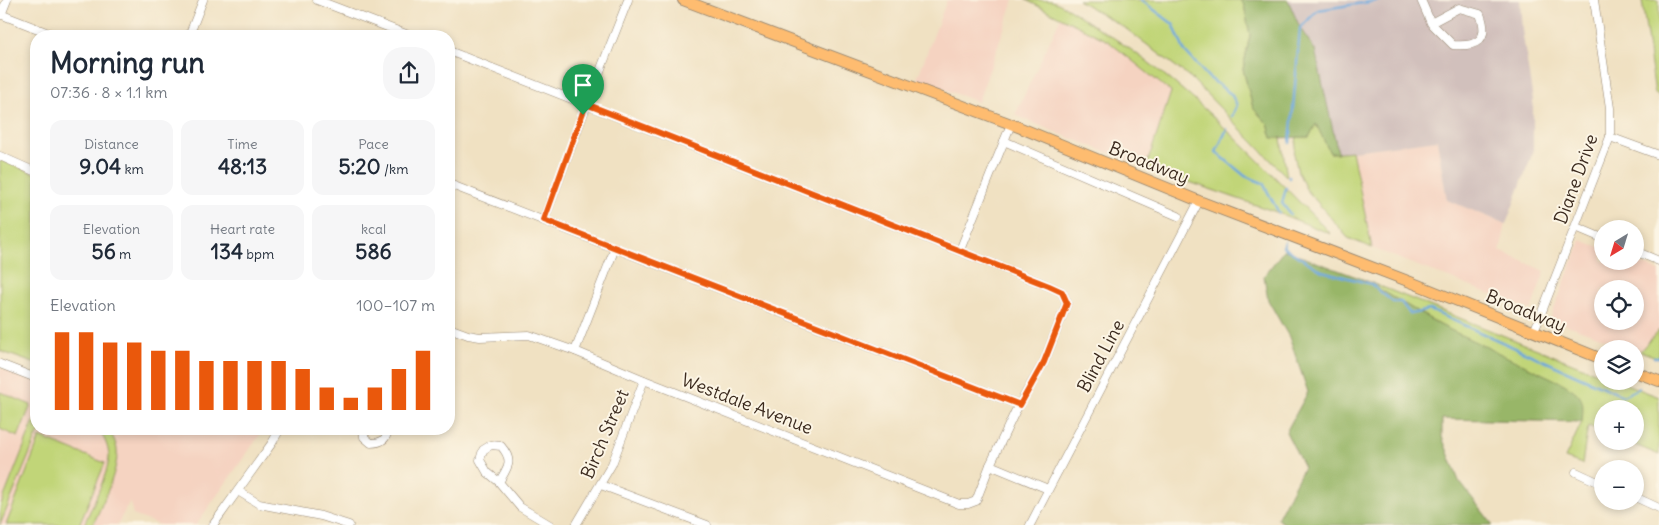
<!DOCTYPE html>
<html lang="en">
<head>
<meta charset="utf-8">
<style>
	body { margin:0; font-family:Delius,sans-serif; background:#f6f6f7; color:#1f2937; height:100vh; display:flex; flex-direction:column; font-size:19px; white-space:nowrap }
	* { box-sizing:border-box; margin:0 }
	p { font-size:16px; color:#747a83 }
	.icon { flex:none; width:28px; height:28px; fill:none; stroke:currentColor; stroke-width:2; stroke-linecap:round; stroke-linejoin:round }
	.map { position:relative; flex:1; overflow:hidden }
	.side { position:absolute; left:30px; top:30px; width:425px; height:405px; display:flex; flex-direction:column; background:#fff; border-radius:20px; box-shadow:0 2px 8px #0003 }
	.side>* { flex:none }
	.needle { width:32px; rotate:218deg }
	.tools { position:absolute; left:1594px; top:220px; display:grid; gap:10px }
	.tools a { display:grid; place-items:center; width:50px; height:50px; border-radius:50%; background:#fff; box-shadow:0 2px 8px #0003; font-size:25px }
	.pin { position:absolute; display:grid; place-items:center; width:42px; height:42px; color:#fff; margin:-51px -21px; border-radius:50% 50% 50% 0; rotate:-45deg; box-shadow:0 0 5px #0007 }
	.pin .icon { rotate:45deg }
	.round { display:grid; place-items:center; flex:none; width:52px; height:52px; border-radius:20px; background:#f6f6f7 }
	.head { display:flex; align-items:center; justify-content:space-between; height:85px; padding:0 20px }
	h1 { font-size:28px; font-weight:700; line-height:38px }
	.metrics { display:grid; grid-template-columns:repeat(3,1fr); gap:8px; height:85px; padding:5px 20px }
	.metrics div { display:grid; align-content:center; border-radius:12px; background:#f6f6f7; text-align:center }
	.metrics b { font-size:21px; font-weight:700 }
	.metrics small { font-size:14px; font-weight:400 }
	.metrics p { font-size:14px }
	.chart { height:140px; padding:10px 20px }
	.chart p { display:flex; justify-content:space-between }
	.chart svg { width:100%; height:90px; margin-top:5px; stroke:#ea580c; stroke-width:6 }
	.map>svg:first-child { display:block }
</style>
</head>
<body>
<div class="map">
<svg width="1659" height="525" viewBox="0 0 1659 525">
	<rect width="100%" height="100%" fill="#fcf5e5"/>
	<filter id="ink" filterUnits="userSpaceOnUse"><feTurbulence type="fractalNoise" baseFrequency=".02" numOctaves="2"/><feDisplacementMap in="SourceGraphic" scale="10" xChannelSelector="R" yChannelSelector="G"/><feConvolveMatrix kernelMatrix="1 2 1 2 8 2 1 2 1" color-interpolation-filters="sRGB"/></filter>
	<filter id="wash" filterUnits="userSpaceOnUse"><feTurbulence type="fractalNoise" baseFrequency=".0096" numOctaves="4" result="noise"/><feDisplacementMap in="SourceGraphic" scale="20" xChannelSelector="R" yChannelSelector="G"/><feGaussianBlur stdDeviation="1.12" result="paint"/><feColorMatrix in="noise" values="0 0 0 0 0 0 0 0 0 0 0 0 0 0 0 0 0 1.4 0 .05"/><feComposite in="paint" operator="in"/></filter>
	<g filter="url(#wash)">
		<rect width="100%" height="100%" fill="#f0e1c2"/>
		<g fill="#f5d3c1" fill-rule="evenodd">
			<path d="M947 0H1014L978 102 917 79Z"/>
			<path d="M1061 17 1108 41 1171 92 1146 167 1070 138 1015 115Z"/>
			<path d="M1437 140 1447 200 1506 224 1500 251 1545 271 1531 310 1372 248 1352 151Z"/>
			<path d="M1581 240 1602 248V261H1635L1659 271V330L1640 351 1550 319ZM1602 289H1635V321H1602Z"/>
			<path d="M0 368 36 380V429H264L196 525H160L133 515 130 501 117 525H0Z"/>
		</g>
		<path fill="#d1c0bc" d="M1288 0H1520L1522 30 1533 100V152L1506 224 1447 200 1437 140 1338 153 1315 51 1300 28Z"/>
		<g fill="#c1d578" stroke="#7e804b">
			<path d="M1026 0C1034 0 1044 0 1052 1 1068 6 1083 19 1098 28 1187 82 1258 161 1331 234L1276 212 1146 167 1171 92 1108 41Z"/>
			<path d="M1078 0H1240L1244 5 1250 35 1243 69 1253 108 1268 124 1272 137 1281 138 1287 177 1191 78 1125 28Z"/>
			<path d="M1642 0H1659V96L1655 94Z"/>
			<path d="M1316 123 1330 153 1352 151 1372 248 1348 238 1306 189 1298 172 1294 154 1297 137H1309Z"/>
			<path d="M0 160 36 174V364L0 351Z"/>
			<path d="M1362 279 1602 375V381H1618L1659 397V455L1626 441H1635V409H1602V431L1588 426 1582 464 1565 458 1582 422 1440 325Z"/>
			<path d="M1659 330V358L1640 351Z"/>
			<path d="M0 392 31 405 18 437 0 429Z"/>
			<path d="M36 416V429H42L37 436 0 525V507Z"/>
			<path d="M97 429H108C112 435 116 442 117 450 119 470 101 506 93 525H84C91 508 108 474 109 458 109 447 104 436 97 429Z"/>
			<path d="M40 437 105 463 79 525H6Z"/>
		</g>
		<g fill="#98b668" stroke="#6a7043">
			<path d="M1240 0H1288L1300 28 1315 50 1338 153H1330L1316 124 1309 137 1272 138 1268 124 1253 108 1243 69 1250 35 1244 5Z"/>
			<path d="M1284 250 1362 279 1440 325 1564 384C1584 396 1584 400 1582 422L1442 419V437L1459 481 1493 525H1287L1277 519 1304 467 1286 432 1308 392 1289 337 1268 300 1264 276Z"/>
		</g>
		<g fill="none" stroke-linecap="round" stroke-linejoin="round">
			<g stroke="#6ca7dc" stroke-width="2.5">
				<path d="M1141 0 1173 24 1184 50 1208 77 1231 94 1237 105 1232 116"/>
				<path d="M1227 129 1216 152 1245 176 1263 183 1279 213"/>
				<path d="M1290 143 1300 28 1318 10 1382 0"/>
				<path d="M1289 178V176"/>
				<path d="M1286 188 1282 203 1290 214"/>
				<path d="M1285 242 1283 247 1322 271 1371 284 1393 302H1401L1410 314 1430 310 1623 396 1639 388"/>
				<path d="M1654 357H1659"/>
			</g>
		</g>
	</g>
	<g filter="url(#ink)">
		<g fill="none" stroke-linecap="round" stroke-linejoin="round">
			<g stroke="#968670" stroke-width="9">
				<g id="minor">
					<path d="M317 0 411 36"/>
					<path d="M1421 0 1431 23 1453 45C1477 47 1490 40 1480 14L1459 8 1431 23"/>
					<path d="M0 14 56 36"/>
					<path d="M1 15 7 0"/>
					<path d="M189 36 203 0"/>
					<path d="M449 51 1049 286 1062 292 1067 303 1044 362 1015 412 990 465 976 501 968 504H959L644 380 575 351 529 335 480 337 468 335 449 328"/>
					<path d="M1610 137 1659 155"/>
					<path d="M1004 141 1178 216"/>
					<path d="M0 156 36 172"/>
					<path d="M449 184 1020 405"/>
					<path d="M544 220 587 104 628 0"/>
					<path d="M1576 227 1602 238"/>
					<path d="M960 250 1011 124"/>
					<path d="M1635 251 1659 261"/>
					<path d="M1534 332 1610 137V108L1594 0"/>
					<path d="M575 351 615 248"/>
					<path d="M0 364 36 378"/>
					<path d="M364 429V437L371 443C381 443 387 440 388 429"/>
					<path d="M990 465 1048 489"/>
					<path d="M1576 472 1602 484"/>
					<path d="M499 482C508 467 514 461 501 446L491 445 483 450 480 460 487 472 499 482 520 507 550 525"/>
					<path d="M601 485 707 525"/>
					<path d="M238 491 259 504 321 516 349 525"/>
					<path d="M1635 497 1659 508"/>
					<path d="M213 525 272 443 280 429"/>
					<path d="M576 525 612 464 644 380"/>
					<path d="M1030 525 1199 201"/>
				</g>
			</g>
			<g stroke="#968670" stroke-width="12">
				<g id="major">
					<path d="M683 0 1011 124 1199 201 1413 283 1602 359"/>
					<path d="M1635 372 1659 381"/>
				</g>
			</g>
			<use href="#minor" stroke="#fff" stroke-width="8"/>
			<use href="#major" stroke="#febc70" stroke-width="10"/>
		</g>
	</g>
	<g fill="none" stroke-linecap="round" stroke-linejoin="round" filter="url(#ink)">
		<g stroke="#fff" stroke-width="10">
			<path id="route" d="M586 104 1049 286 1062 292 1067 303 1044 362 1020 405 544 220Z"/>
		</g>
		<use href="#route" stroke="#ea580c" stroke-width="6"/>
	</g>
	<g text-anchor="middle" stroke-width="4" stroke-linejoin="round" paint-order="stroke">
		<g font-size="18" fill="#3b2a1e" stroke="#fcf5e5">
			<text transform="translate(1149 163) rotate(22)" y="6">Broadway</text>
			<text transform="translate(1576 179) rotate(-70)" y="6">Diane Drive</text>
			<text transform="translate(1526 311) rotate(22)" y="6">Broadway</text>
			<text transform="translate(1101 356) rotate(-62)" y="6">Blind Line</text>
			<text transform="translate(747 404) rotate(21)" y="6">Westdale Avenue</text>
			<text transform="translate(605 434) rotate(-67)" y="6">Birch Street</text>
		</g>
	</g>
</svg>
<div class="tools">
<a><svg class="needle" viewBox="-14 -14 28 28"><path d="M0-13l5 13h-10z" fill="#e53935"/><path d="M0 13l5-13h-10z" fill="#747a83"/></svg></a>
<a><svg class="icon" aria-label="locate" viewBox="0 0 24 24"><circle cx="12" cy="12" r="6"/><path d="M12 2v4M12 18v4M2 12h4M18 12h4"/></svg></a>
<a><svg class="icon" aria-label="layers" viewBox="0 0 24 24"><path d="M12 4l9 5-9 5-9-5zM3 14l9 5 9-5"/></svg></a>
<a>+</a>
<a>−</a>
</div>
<div class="pin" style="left:583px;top:115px;background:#1e9e55"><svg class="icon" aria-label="arrive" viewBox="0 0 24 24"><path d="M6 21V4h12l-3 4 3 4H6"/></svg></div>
<section class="side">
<div class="head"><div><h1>Morning run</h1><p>07:36 · 8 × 1.1 km</p></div><a class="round"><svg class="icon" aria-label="share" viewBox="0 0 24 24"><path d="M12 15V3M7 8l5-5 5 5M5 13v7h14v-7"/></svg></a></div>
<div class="metrics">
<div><p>Distance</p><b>9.04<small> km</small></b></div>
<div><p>Time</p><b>48:13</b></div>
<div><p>Pace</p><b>5:20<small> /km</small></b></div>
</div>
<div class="metrics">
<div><p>Elevation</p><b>56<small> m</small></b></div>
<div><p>Heart rate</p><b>134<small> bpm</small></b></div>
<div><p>kcal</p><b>586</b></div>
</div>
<div class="chart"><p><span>Elevation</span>100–107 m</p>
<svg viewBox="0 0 160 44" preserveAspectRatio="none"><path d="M5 44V6M15 44V6M25 44V11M35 44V11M45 44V15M55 44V15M65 44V20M75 44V20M85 44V20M95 44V20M105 44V24M115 44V33M125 44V38M135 44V33M145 44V24M155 44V15"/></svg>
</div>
</section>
</div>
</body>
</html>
